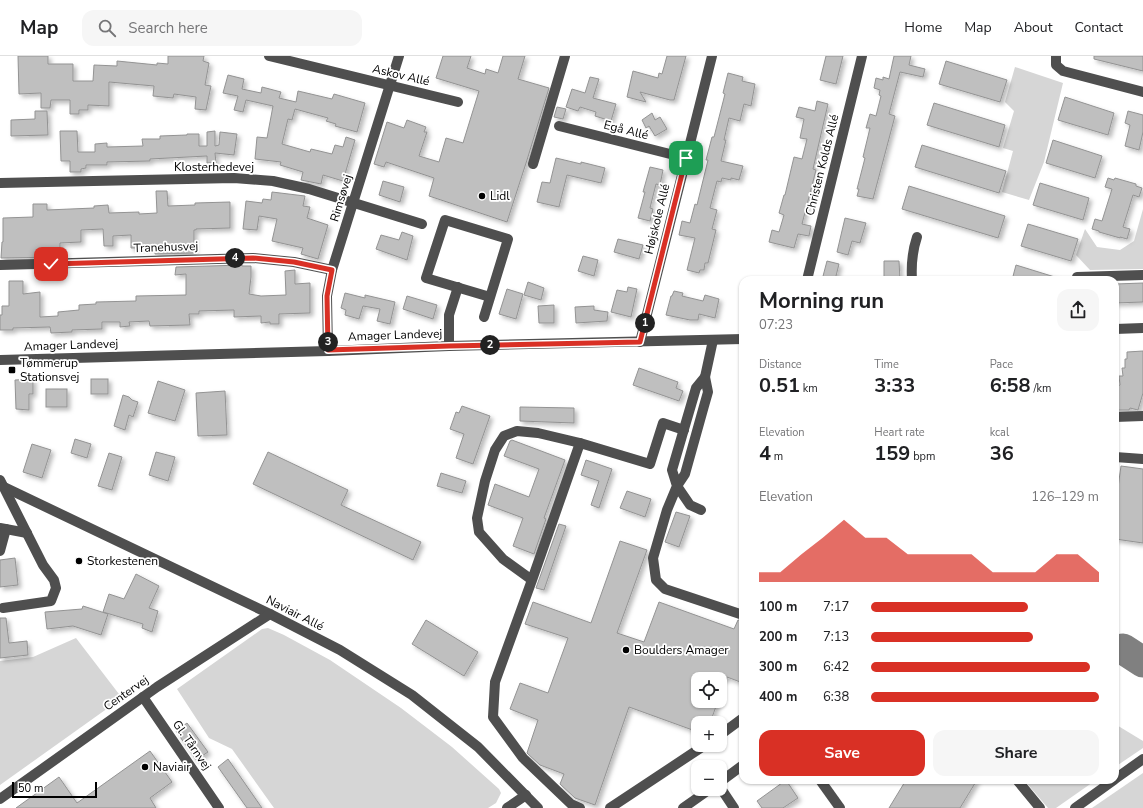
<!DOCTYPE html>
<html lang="en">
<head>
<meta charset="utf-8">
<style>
	body { margin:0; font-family:"Nunito Sans",sans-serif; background:#f6f6f6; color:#202124; height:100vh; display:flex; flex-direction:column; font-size:15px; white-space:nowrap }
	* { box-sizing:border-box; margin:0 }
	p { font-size:13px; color:#757577 }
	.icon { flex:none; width:22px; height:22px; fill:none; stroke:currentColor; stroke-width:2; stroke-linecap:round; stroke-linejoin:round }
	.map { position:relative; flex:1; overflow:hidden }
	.drawer { position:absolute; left:739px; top:220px; width:380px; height:508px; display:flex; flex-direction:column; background:#fff; border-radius:12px; box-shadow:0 1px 3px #0004 }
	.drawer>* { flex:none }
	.fabs { position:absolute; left:691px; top:616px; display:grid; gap:8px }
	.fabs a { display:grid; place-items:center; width:36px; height:36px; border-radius:8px; background:#fff; box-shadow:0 1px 3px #0004; font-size:20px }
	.scale { position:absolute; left:12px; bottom:10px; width:85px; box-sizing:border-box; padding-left:4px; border:2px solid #000; border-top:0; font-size:11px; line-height:14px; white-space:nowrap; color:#000; -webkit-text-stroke:3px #fff; paint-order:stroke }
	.pin { position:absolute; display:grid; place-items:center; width:34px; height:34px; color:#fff; margin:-17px; border-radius:8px; box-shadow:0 2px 6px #0006 }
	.km { position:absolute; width:20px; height:20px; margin:-10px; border-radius:50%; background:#222; color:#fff; font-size:11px; line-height:20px; text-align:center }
	.round { display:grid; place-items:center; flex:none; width:42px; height:42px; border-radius:12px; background:#f6f6f6 }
	.overview { display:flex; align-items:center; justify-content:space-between; height:68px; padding:0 20px }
	h1 { font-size:22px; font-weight:700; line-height:30px }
	.stats { display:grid; grid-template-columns:repeat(3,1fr); gap:6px; height:68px; padding:4px 20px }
	.stats div { display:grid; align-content:center }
	.stats b { font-size:20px; font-weight:700 }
	.stats small { font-size:11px; font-weight:400 }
	.stats p { font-size:11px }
	.chart { height:112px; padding:8px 20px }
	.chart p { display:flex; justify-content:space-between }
	.chart svg { width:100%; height:72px; margin-top:4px; fill:#d93025; opacity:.7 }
	.cta { display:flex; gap:8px; margin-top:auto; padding:8px 20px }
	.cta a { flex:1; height:46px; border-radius:12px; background:#d93025; color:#fff; font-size:16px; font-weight:700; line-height:46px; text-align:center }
	.cta a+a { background:#f6f6f6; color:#202124 }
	ul { padding:0 20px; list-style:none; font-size:13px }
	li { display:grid; grid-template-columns:64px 48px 1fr; align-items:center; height:30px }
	li i { height:10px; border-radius:5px; background:#d93025 }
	header { display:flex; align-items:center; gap:24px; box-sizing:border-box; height:56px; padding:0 20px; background:#fff; border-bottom:1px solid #e0e0e0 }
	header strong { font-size:19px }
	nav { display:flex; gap:22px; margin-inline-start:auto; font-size:14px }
	.search { width:280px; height:36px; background:#f6f6f6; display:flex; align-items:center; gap:10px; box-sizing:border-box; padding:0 14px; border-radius:12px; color:#757577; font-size:15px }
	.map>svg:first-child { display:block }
</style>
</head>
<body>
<header>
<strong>Map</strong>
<div class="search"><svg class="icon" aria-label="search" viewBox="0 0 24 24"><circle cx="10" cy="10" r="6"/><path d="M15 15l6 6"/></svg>Search here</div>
<nav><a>Home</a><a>Map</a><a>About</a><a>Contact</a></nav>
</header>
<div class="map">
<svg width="1143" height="752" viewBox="0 0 1143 752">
	<defs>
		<filter id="shadow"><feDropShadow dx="3" dy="3" stdDeviation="2" flood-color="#0004"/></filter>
	</defs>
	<rect width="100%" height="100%" fill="#fff"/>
	<g fill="#d6d6d6">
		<path d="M1015 11 1063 27 1044 106 1029 144 1002 136 1013 95 1003 92 1014 55 1005 46Z"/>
		<path d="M1143 153V213L1090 214 1076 199 1085 173 1097 191 1120 194 1134 185Z"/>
		<path d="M268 572 284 579 330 604 401 652 452 691 499 733 501 737 496 747 488 752H274L232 693 209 682 177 633 262 573Z"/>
		<path d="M76 582 122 642 0 729V605L33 601Z"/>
		<path d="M1115 668 1143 685V692L1115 711Z"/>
		<path d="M1143 717V752H1092Z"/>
		<path d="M1024 724H1096L1056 752H1048Z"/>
	</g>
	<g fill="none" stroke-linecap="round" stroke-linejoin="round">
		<path stroke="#808080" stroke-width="31" d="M1123 593 1143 606"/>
	</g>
	<g fill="#bfbfbf" stroke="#939393" filter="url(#shadow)">
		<path d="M18 0H48V8H73V25H93L94 9 117 10V5L157 9V7L168 8V0H204L203 5 209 7 205 29 211 30 206 54 195 53 196 41 174 38 173 42 153 40 154 30 109 26V50L88 49V54H79V58H70V44H51L50 52H41V37L19 38Z"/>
		<path d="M443 0H471L467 12 485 18 486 13 498 17 503 0H525L518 23 549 32 527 104 507 166 429 140 434 122 386 106 384 111 374 108 387 66 404 72 407 64 426 71 424 76H427L419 100 439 106 446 82 463 87 479 35 436 22Z"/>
		<path d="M667 0H686L674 44H670L640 36 646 46 627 41 633 15 658 22 659 17 662 18Z"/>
		<path d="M826 0H843L836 28 820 24Z"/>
		<path d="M894 0H911L909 9 925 13 923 21 900 16 889 58 895 60 873 143 857 140 859 133H857L865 102 863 101 870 72H866L870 58 876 60 881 40 879 39 880 34 874 32 876 22 883 24V21L889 23Z"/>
		<path d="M1094 0H1143V15L1094 3Z"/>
		<path d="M946 5 1007 24 1000 46 939 28Z"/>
		<path d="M728 17 743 21 742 25 755 28 751 50 744 48 740 65 729 62 724 84H726L721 105 743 110 739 124 731 122V124L722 122 721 126 717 125 710 152 717 154 712 173 716 174 708 207H705L704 214H700L699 217 687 214 695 182 679 179 682 165 690 167 695 148 697 149 708 104H706L712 81H714L725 38 723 37Z"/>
		<path d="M228 19 244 23 242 33 261 37 262 31 281 36 279 42 296 46 298 35 332 43 334 38 365 47 357 76 335 70 336 68 326 65 328 62 295 53 292 64 288 63 282 88 310 96 311 93 332 98 335 89 343 91 346 81 355 84 343 125 323 119 321 128 301 124 303 116 280 109 281 106 255 103 257 81 267 82 273 50 246 44 243 56 234 54 238 40 223 37Z"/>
		<path d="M590 21 599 23 593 42 616 48 611 65 595 60 596 56 580 51 578 55 566 51 572 33 585 37Z"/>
		<path d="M1065 41 1114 57 1108 79 1058 64Z"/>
		<path d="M817 45 828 48 813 113 816 114 802 168 811 170 809 180 798 178 794 192 769 186 772 174 779 176 784 159 779 157 784 139H785L794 101 802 103 807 83 800 82 804 63 796 61 799 51 815 55Z"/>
		<path d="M934 47 1005 69 999 91 927 69Z"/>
		<path d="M557 51 566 53 563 63 554 61Z"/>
		<path d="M35 55H47L48 79 11 80V64L35 63Z"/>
		<path d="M1128 55 1143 59V76L1139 94 1125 90 1130 69 1125 67Z"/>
		<path d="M652 57 655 64 660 61 667 73 655 80 649 70 646 72 642 64Z"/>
		<path d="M60 75H77L78 96H95V88L107 87V91L143 90 142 83H160V80L187 79V78H199V90H207V76L215 75V90L219 89 220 76 237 78 234 99 215 97 216 107H207V100L150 103V105L107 106V109H86V112L81 113V116H70V105H61Z"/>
		<path d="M1053 84 1102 100 1095 122 1046 107Z"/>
		<path d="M922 89 1006 115 999 137 915 111Z"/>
		<path d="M556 102 581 108V106L605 112 601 127 567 119 559 151 537 146 542 126 550 127Z"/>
		<path d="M650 111 663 114 660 129 656 128 650 152 653 153 650 165 638 162 645 136H643Z"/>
		<path d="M1108 122 1114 124 1115 122 1136 128V130L1142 132 1139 141 1133 139 1123 171 1130 173 1127 183 1120 181V182L1099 176V175L1092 173 1095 163 1102 165 1112 133 1105 131Z"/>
		<path d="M383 125 404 131 400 146 379 139Z"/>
		<path d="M1040 127 1089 142 1083 164 1033 149Z"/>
		<path d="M909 130 1005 160 998 182 902 153Z"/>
		<path d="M156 135H167L168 150 195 149V147L230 146V172L196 173V174H194V197L155 198V192H131V179L113 180V190H104L103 173 81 174V186L60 187V201L1 202 2 186H3V162L33 161V148H47V154L94 152V150L108 149 109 157 139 156V158L157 157Z"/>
		<path d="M272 136 305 140 303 150 310 151 307 162 328 169 318 203 301 198 303 192 272 185 277 163 259 160 257 174 243 173 246 145 262 147 263 143 271 144Z"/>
		<path d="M845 162 866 167 860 187 852 185 848 199 837 196Z"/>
		<path d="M1028 168 1078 183 1071 205 1021 190Z"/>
		<path d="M402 176 413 180 407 204 376 193 381 179 399 184Z"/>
		<path d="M618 183 643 189 639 203 614 196Z"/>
		<path d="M583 200 598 204 594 220 578 215Z"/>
		<path d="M827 205 839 208 835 224H822Z"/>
		<path d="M884 205H899L900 224H884Z"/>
		<path d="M242 209V210H251V221L249 238 261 240 286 239 285 215 295 214V228L310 227V257L279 258V268H270V266L261 267V260L234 261V254L199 255V258H189L190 269 150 270 149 265 129 266 130 270 120 271V266H102V273L72 274V276L51 277 50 271 13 272V274H0V259H2V250H9V225H23V238L40 236V261L58 260V256L79 254V249L96 248V246L136 245V240L186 239V218L175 219 176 211Z"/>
		<path d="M1016 209 1058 222V224H1012Z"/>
		<path d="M528 226 544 232 541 244 524 239Z"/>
		<path d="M1143 227V246L1115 247V228Z"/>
		<path d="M628 231 637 233 631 261 611 256 617 234 627 236Z"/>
		<path d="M507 233 523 238 516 263 499 258Z"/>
		<path d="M674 235 683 237 682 240 703 245 705 239 719 243 715 262 699 258 698 264H690L666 259 671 240H672Z"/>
		<path d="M345 237 365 242V239L395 246 390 268 377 265 380 253 363 250 359 263 345 259 346 254 341 252Z"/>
		<path d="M407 240 437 249 433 263 403 253Z"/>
		<path d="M554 249V267H539L538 250Z"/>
		<path d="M594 250V254L608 256 607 265 576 267 575 251Z"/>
		<path d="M1143 295V337L1138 354 1130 352 1129 354H1115V339H1118L1117 330 1120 329 1119 320H1123L1122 312H1125V303H1127V296Z"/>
		<path d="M639 312 678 326 676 332 683 335 679 345 633 329Z"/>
		<path d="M33 323V338H29V354L16 353 15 324Z"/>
		<rect x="91" y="323" width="17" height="15"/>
		<path d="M158 325 185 334 175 365 148 357Z"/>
		<rect x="46" y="333" width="21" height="18"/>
		<path d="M225 335 227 379 198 380 196 337Z"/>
		<path d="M123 339 129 341 132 344 138 346 133 361 129 359 125 374 114 370Z"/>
		<path d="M462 350 490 360 473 408 456 402 464 378 450 373 456 356 459 357Z"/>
		<path d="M520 351 574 352V367L520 365Z"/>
		<path d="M75 383 91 388 87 402 71 397Z"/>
		<path d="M512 384 565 404 544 462 546 463 534 498 513 490 523 462 488 449 495 428 529 441 539 413 504 400 510 385Z"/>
		<path d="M32 388 51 394 42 422 23 416Z"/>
		<path d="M156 396 175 401 168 425 149 419Z"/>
		<path d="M268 396 348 434 341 449 421 486 413 504 253 428Z"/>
		<path d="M109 397 122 401 112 434 98 430Z"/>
		<path d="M586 404 612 413 599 452 591 449 599 425 581 419Z"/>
		<path d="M1121 410 1143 413V487L1115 483V453Z"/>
		<path d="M441 417 466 425 462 437 437 430Z"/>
		<path d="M627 435 651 443 645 461 620 452Z"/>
		<path d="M676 456 690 460 679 491 665 486Z"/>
		<path d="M559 468 566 470 544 534 536 532Z"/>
		<path d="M620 485 647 494 617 577 644 586 659 546 734 573 738 564 743 565V627L727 621 726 623H698V645H718L710 667H698V676L629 651 595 749 575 742 560 728 564 718 540 709 528 698 527 697 538 664 510 653 520 627 548 637 568 582 525 568 533 546 591 567Z"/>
		<path d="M15 502 18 529 0 531V504Z"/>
		<path d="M136 518 159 530 149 552 158 555 152 576 142 572 143 568 103 556 109 538 124 543Z"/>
		<path d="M83 550 108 558 101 579 73 570 47 573 45 556 82 553Z"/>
		<path d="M0 562H6L9 587 27 585 28 599 0 602Z"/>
		<path d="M426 564 478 596 464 620 412 588Z"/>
		<path d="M187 667 208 696 196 704 176 675Z"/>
		<path d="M150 695 172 726 150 742 156 752H16L59 721 77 747Z"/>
		<path d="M228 703 262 752H247L218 711Z"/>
		<path d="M786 724 798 742 783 752H762L757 745Z"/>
		<path d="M906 724H977L960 752H889Z"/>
	</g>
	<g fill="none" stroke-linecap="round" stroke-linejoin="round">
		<g stroke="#4f4f4f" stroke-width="10">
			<path d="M269 0 458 46"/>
			<path d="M1056 0V9L1063 15 1143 36"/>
			<path d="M559 70 686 102"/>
			<path d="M533 108 565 0"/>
			<path d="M0 127 234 122 273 125 309 133 422 168"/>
			<path d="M0 209 253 202 294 206 332 214"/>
			<path d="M1077 221 1143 219"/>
			<path d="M807 224 862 0"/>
			<path d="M912 224C911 208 912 196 917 181"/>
			<path d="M484 261 508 183 445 164 426 222 490 241"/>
			<path d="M1115 273 1143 272"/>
			<path d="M640 286 712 0"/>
			<path d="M449 290V259L458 231"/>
			<path d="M328 295 327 240 332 214 399 0"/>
			<path d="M0 304 328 295 449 290 743 283"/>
			<path d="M705 321 713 284"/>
			<path d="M1115 361 1143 360"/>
			<path d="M580 387 650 408 663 367 684 374"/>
			<path d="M1115 401 1143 403"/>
			<path d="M0 424 43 509 54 524 56 532 51 545 3 552"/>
			<path d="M4 431 270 558 340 594 412 639 478 691 538 752"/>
			<path d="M701 454 690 449 677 430 672 414 696 332 705 321 708 336 704 350 685 418 677 430 667 454 653 502 656 524 665 533 743 559"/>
			<path d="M0 472 27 477"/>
			<path d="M0 495 6 473"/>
			<path d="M532 524 503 503 479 476 477 462 485 425 495 394 504 380 517 375 538 377 580 387 532 524 495 626 493 661 523 702 571 748 580 752"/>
			<path d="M143 641 219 752"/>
			<path d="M720 679 743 662"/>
			<path d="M1115 723 1143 703"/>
			<path d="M820 724 840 752"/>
			<path d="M1017 724 1040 752"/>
			<path d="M720 726 743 709"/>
			<path d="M720 731 734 752"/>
			<path d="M0 743 157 631 270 558"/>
			<path d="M507 752 526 739"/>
			<path d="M610 752 705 689"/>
			<path d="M683 752 710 733"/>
			<path d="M1075 752 1114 724"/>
		</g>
	</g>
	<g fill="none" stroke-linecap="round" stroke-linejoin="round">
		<g stroke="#fff" stroke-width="8">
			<path id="route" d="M51 208 253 202 294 206 332 214 327 240 328 294 449 290 640 286 686 102"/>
		</g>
		<use href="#route" stroke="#d93025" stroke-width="5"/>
	</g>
	<g fill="#000" stroke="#fff" stroke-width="1.5">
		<circle cx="482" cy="140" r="4"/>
		<rect x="8" y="310" width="8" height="8" rx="2"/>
		<circle cx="79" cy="505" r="4"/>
		<circle cx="626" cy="594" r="4"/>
		<circle cx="145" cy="711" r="4"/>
	</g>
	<g text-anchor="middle" stroke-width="3.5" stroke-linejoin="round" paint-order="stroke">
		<g font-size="12" fill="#000" stroke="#fff">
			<text transform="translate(401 19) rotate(13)" y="4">Askov Allé</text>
			<text transform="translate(626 74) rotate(14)" y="4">Egå Allé</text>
			<text transform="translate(822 109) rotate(-76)" y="4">Christen Kolds Allé</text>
			<text x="214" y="115">Klosterhedevej</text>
			<text transform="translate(341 142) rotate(-73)" y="4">Rimsøvej</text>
			<text transform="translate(657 163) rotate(-76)" y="4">Højskole Allé</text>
			<text transform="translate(166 191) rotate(-2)" y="4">Tranehusvej</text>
			<text transform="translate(395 279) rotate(-2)" y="4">Amager Landevej</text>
			<text transform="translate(71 289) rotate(-2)" y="4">Amager Landevej</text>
			<text transform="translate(295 557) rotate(27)" y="4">Naviair Allé</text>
			<text transform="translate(126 637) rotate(-35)" y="4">Centervej</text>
			<text transform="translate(192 689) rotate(55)" y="4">Gl. Tårnvej</text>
		</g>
		<g font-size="12" fill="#000" stroke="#fff" text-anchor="start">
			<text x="490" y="144">Lidl</text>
			<text x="20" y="311">Tømmerup<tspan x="20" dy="14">Stationsvej</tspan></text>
			<text x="87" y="509">Storkestenen</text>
			<text x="634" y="598">Boulders Amager</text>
			<text x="153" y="715">Naviair</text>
		</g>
	</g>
</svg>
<div class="fabs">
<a><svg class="icon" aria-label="locate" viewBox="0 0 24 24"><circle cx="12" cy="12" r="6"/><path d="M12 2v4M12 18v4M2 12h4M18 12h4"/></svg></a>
<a>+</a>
<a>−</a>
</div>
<div class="scale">50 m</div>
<div class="pin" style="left:686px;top:102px;background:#1e9e55"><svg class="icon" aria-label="arrive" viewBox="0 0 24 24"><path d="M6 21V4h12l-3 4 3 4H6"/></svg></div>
<div class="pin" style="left:51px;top:208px;background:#d93025"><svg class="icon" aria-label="check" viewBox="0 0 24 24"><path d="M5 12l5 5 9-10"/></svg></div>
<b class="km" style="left:645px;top:267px">1</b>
<b class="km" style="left:490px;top:289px">2</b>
<b class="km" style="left:328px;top:286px">3</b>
<b class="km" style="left:235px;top:202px">4</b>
<section class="drawer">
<div class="overview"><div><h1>Morning run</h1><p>07:23</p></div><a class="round"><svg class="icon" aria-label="share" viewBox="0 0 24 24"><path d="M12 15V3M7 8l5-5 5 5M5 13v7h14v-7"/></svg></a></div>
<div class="stats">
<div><p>Distance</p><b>0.51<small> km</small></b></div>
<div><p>Time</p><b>3:33</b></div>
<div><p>Pace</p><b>6:58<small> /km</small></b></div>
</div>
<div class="stats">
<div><p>Elevation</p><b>4<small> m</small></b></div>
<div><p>Heart rate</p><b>159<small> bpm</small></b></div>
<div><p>kcal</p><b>36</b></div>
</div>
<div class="chart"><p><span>Elevation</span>126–129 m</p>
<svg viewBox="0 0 160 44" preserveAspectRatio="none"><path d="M0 44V38L10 38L20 27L30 17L40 6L50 17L60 17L70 27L80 27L90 27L100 27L110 38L120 38L130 38L140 27L150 27L160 38V44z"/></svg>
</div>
<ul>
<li><b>100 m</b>7:17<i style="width:69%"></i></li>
<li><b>200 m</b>7:13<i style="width:71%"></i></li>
<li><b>300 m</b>6:42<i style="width:96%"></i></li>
<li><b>400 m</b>6:38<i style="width:100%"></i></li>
</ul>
<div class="cta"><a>Save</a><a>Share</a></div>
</section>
</div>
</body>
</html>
